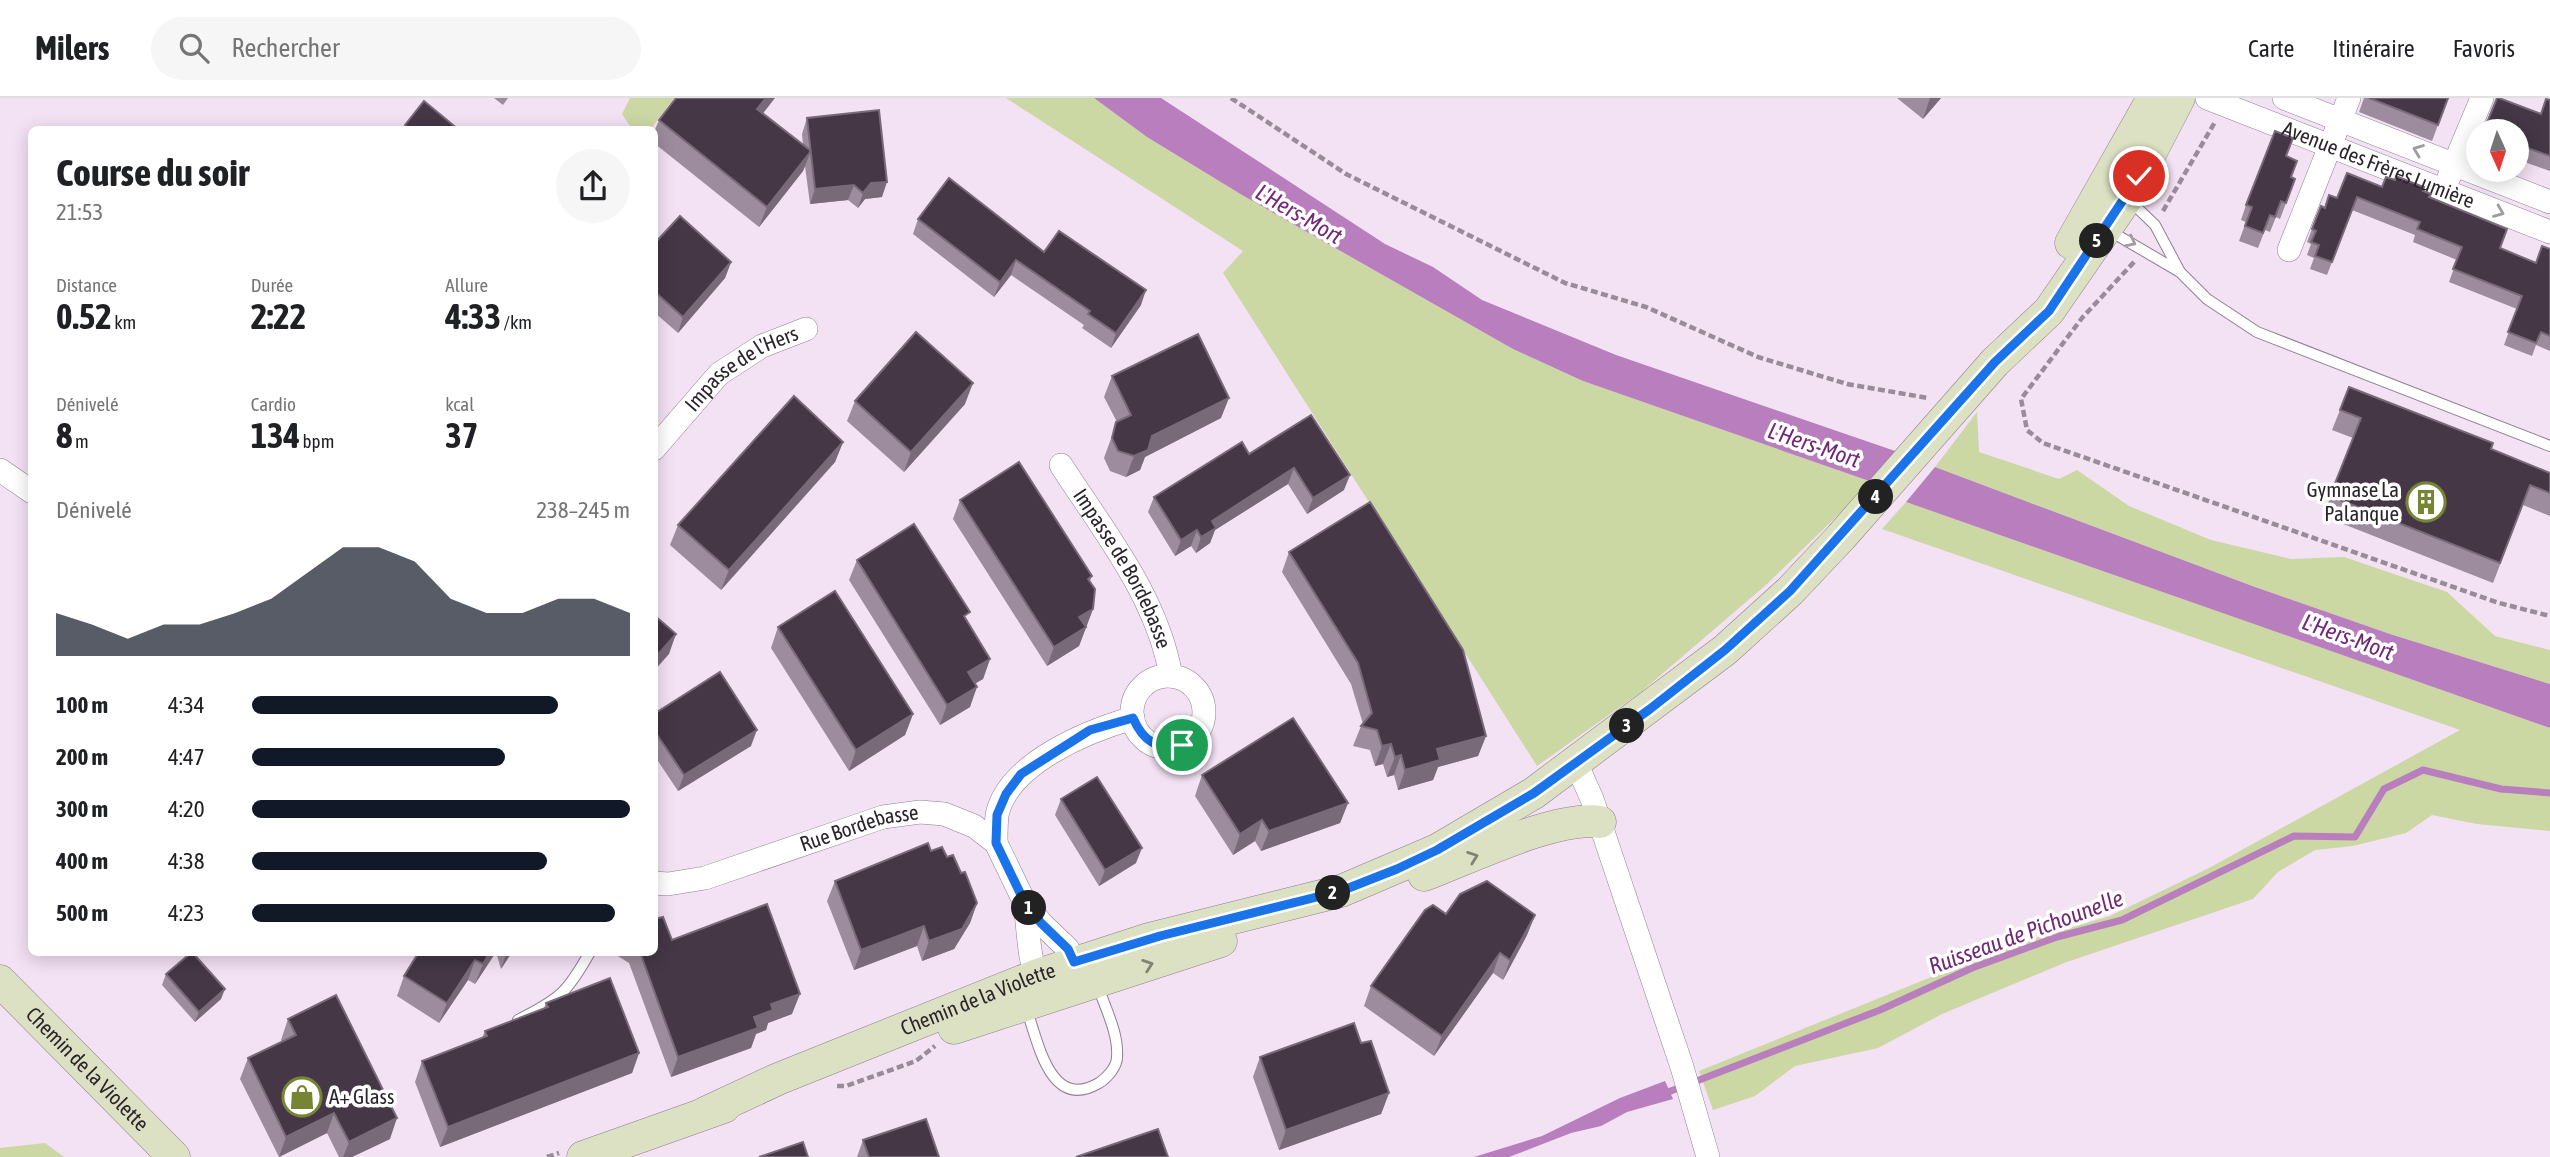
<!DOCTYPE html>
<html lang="fr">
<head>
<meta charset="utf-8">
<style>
	body { margin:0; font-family:"Asap Condensed",sans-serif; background:#f6f6f6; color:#202124; height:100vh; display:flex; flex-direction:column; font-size:26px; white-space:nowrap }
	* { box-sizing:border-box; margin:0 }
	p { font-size:23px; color:#757577 }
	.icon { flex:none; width:38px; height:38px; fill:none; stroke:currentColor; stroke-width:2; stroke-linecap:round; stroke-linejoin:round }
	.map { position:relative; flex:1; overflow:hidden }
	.side { position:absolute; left:28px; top:28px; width:630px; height:830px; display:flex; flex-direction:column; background:#fff; border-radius:10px; box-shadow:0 4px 18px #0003 }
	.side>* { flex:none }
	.needle { width:46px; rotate:177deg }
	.buttons { position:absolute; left:2466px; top:21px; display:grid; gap:14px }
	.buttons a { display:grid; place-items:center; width:63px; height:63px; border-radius:50%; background:#fff; box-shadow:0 4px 18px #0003; font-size:35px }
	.pin { position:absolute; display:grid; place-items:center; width:60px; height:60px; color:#fff; margin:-30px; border:4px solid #fff; border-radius:50%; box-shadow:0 2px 7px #0007 }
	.km { position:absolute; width:35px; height:35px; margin:-18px; border-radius:50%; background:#222; color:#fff; font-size:19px; line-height:35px; text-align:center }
	.round { display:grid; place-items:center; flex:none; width:74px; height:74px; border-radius:37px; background:#f6f6f6 }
	.summary { display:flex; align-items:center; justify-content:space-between; height:119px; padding:0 28px }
	h1 { font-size:38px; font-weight:700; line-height:52px }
	.metrics { display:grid; grid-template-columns:repeat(3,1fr); gap:10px; height:119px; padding:7px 28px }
	.metrics div { display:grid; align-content:center }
	.metrics b { font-size:35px; font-weight:700 }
	.metrics small { font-size:19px; font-weight:400 }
	.metrics p { font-size:19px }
	.chart { height:196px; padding:14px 28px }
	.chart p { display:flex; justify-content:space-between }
	.chart svg { width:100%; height:126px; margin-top:7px; fill:#111827; opacity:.7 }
	ul { padding:0 28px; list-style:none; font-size:23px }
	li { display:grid; grid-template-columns:112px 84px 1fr; align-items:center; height:52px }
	li i { height:18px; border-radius:9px; background:#111827 }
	header { display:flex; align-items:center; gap:42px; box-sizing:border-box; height:98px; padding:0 35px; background:#fff; border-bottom:2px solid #e0e0e0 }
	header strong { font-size:33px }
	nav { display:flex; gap:38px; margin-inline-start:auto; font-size:24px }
	.search { width:490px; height:63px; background:#f6f6f6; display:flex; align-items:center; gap:18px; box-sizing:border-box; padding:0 24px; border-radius:38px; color:#757577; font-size:26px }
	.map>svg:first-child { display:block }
</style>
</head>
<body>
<header>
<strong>Milers</strong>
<div class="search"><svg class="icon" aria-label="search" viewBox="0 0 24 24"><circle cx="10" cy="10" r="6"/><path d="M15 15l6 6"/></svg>Rechercher</div>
<nav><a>Carte</a><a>Itinéraire</a><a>Favoris</a></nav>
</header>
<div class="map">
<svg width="2550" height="1059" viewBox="0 0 2550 1059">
	<rect width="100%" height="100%" fill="#f3e1f4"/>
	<g fill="#cbd8a3">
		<path d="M630 0H674L650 32 632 31 622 16Z"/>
		<path d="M1006 0H1094L1147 39 1242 97 1513 251 1583 283 1872 384 1767 486 1641 594 1537 668 1223 175 1243 153Z"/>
		<path d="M1977 314 1979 354 2059 381 2077 372 2129 408 2211 442 2291 461 2344 459 2447 494 2495 538 2550 552V586L2390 536 2255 489 1935 369Z"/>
		<path d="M1906 404 2550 630V733L2477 726 2432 717 2406 735 2353 748 2315 752 2278 774 2253 801 2064 865 1942 916 1878 950 1795 968 1755 998 1713 1012 1699 973 2008 848 2110 818 2209 770 2460 632 1882 431Z"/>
		<path d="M45 1045 64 1059H0V1050Z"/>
	</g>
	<g fill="#b97ebd">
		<path d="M1094 0H1161L1385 146 1433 169 1482 202 1616 257 1898 354 1872 384 1583 283 1513 251 1242 97 1147 39Z"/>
		<path d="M1935 369 2255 489 2390 536 2550 586V630L1906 404Z"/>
		<path d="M1665 983 1673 1001 1627 1014 1601 1028 1571 1035 1509 1059H1474L1542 1038 1620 1000Z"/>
	</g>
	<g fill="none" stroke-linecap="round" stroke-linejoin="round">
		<path stroke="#b97ebd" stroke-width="7" d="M1663 996 1880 912 1972 870 2057 839 2122 822 2294 738 2355 739 2384 691 2423 672 2501 691 2550 695"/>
		<g stroke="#8f7f90" stroke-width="12">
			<g id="lane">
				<path d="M2128 101 2155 127 2180 174"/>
				<path d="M2110 133 2180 174 2207 201 2257 234 2550 348"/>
				<path d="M1026 910C1038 942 1049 1014 1099 985 1107 980 1117 969 1117 959 1119 935 1104 908 1097 885"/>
				<path d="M518 922C560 901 567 895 590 854"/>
			</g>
		</g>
		<g stroke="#8f7f90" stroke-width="24">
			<g id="street">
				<path id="s1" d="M2207 0 2550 134"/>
				<path d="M2284 0 2550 104"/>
				<path d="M2449 79 2482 0"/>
				<path d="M2289 152 2349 0"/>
				<path id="s2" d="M654 351 719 276 762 248 806 231"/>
				<path id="s3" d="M1061 367C1104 434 1157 498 1171 578"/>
				<path d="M0 372 32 394"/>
				<circle cx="1168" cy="614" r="36"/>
				<path d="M1576 665 1592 701 1682 969 1708 1059"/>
				<path d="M996 745C996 736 996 726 997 717 1008 665 1088 633 1133 620"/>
				<path id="s4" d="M654 785 668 786 705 780 883 719 920 714 944 716 974 728 996 745 1024 803 1041 825 1068 851 1074 864 1071 880"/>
				<path d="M1024 803C1030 830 1026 866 1043 889"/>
			</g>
		</g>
		<g stroke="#8f7f90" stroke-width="33">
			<g id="secondary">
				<path d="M2071 145 2153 0"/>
				<path d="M1424 777C1468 761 1556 717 1600 724"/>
				<path id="s5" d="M0 883 174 1059"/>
				<path d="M954 930 1221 843"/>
				<path id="s6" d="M705 1015 778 981 1035 878 1149 841 1341 793 1437 752 1534 695 1725 552 1790 493 1841 439 1995 264 2049 213 2127 100 2179 0"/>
				<path d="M583 1059 724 1009"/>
			</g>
		</g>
		<g stroke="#998c99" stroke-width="4.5" stroke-dasharray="7 3.5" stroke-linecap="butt">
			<path d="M1231 0 1346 76 1565 185 1646 209 1758 259 1847 286 1928 300"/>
			<path d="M2163 113 2215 24"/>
			<path d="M2134 164 2082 220 2021 301 2027 332 2043 345 2499 505 2550 518"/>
			<path d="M837 988H846L916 963 935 948"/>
			<path d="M547 1059 559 1055"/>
		</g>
		<use href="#lane" stroke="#fff" stroke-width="10"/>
		<use href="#street" stroke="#fff" stroke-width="23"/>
		<use href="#secondary" stroke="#dbe1c2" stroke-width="32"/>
	</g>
	<g fill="#9c8c9d">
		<path d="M494 0H508L503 7Z"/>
		<path d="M1897 0H1941L1923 21Z"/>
		<path d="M2364 0H2448L2432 43 2359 14Z"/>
		<path d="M2497 0 2541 16 2550 2V73L2516 61V33H2484Z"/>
		<path d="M763 16 803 47 802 36 807 20 882 99 865 101 858 110 848 102 810 106 805 68 803 73 759 129 654 45V34L659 22Z"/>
		<path d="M405 27 459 32H403Z"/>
		<path d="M2287 58 2291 80 2295 81 2280 121 2276 119 2270 134 2265 132 2258 150 2239 143 2246 124 2241 122 2246 107Z"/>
		<path d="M2382 89 2423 93 2500 150 2536 165 2550 151V253L2536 247 2532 258 2504 247 2517 211 2449 184 2457 162 2413 144 2415 137 2352 112 2327 177 2310 171 2314 160 2307 157 2311 146 2307 144 2312 131 2325 110 2337 100Z"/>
		<path d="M918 121 1044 154 1141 207 1111 250 1082 230 1084 227 1011 177 994 199 913 136Z"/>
		<path d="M654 146 731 164 725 180 678 235 654 214Z"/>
		<path d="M1112 278 1221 320 1145 359 1140 372 1126 379 1110 373 1104 360 1117 324 1104 299Z"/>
		<path d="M855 303 965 306 904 374 847 323Z"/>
		<path d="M2340 312 2491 351 2550 375V418L2523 407 2493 485 2323 418 2353 340 2332 332Z"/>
		<path d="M1311 317 1344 392 1307 416 1288 386 1215 432 1210 445 1196 455 1191 448 1175 458 1148 414 1154 399 1249 356Z"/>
		<path d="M843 344 835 364 721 492 670 447 678 427Z"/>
		<path d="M960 402 1092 478 1090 483 1093 511 1079 548 1047 568 953 421Z"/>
		<path d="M1289 454 1486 638 1478 658 1438 669 1433 682 1398 692 1394 677 1387 679 1383 666 1375 668 1370 652 1353 648 1361 628 1363 626 1351 586 1282 474Z"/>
		<path d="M857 462 967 522 990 561 983 581 975 585 970 609 940 627 849 482Z"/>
		<path d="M778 529 913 616 905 637 849 673 771 550Z"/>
		<path d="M654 616 751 648 678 693 654 657Z"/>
		<path d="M1202 677 1348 705 1340 725 1261 753 1255 743 1233 757 1195 698Z"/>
		<path d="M1061 701 1136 765 1099 788 1055 717Z"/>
		<path d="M931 753 947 759 961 775 977 805 970 825 954 851 922 863 917 848 854 872 827 803 835 783Z"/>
		<path d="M1446 816 1535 817 1527 837 1503 882 1493 875 1434 958 1364 908 1371 888Z"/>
		<path d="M672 842 792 916 768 925 766 932 756 936 751 950 671 979 629 865 613 855 614 854H654Z"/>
		<path d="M419 854H496L475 886 468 882 439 925 397 898 404 878Z"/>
		<path d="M496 854H512L501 871Z"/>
		<path d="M166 876 221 901 195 924 162 887Z"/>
		<path d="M546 905 639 955 632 975 440 1049 415 984 422 963 482 940 485 933 544 910Z"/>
		<path d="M288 921 390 1041 352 1059H339L327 1035 279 1059 240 981 248 960 282 944 281 942Z"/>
		<path d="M1361 945 1389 995 1381 1016 1279 1052 1253 979 1260 959Z"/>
		<path d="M863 1042 939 1059H857Z"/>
	</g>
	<g fill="#796a7a">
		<path d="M766 0H775L750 32 757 11Z"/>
		<path d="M1930 0H1941L1923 21Z"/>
		<path d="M811 53 803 73 759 129 767 109Z"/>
		<path d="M887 84 882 99 865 101 858 110 863 95 871 85Z"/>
		<path d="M854 87 848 102 810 106 815 91Z"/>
		<path d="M1016 162 1011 177 994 199 1000 184Z"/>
		<path d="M731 164 725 180 678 235 683 219Z"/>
		<path d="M1146 192 1141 207 1111 250 1116 235Z"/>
		<path d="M973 285 965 306 904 374 911 354Z"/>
		<path d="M1229 300 1221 320 1145 359 1140 372 1126 379 1134 358 1152 338Z"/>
		<path d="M843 344 835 364 721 492 729 472Z"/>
		<path d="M1294 370 1288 386 1215 432 1210 445 1196 455 1201 439 1212 423Z"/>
		<path d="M1350 377 1344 392 1307 416 1313 400Z"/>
		<path d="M1197 432 1191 448 1175 458 1181 442Z"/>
		<path d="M1093 511 1079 548 1047 568 1054 549 1079 519Z"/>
		<path d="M676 536 669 556 654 573V561Z"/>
		<path d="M990 561 983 581 961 594 968 574Z"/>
		<path d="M977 589 970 609 940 627 947 607Z"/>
		<path d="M913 616 905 637 849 673 856 652Z"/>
		<path d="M757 632 751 648 678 693 684 677Z"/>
		<path d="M1486 638 1478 658 1438 669 1433 682 1398 692 1405 672 1437 651Z"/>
		<path d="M1391 646 1383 666 1375 668 1382 648Z"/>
		<path d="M1401 657 1394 677 1387 679 1395 659Z"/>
		<path d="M1348 705 1340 725 1261 753 1269 733Z"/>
		<path d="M1262 722 1255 743 1233 757 1240 736Z"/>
		<path d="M1142 750 1136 765 1099 788 1105 772Z"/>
		<path d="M977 805 970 825 954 851 922 863 929 843Z"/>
		<path d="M1535 817 1527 837 1503 882 1510 862Z"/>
		<path d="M924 828 917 848 854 872 861 852Z"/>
		<path d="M490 854H496L475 886 483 866Z"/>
		<path d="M507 854H512L501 871Z"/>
		<path d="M1500 855 1493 875 1434 958 1442 938Z"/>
		<path d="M475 862 468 882 439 925 447 905Z"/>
		<path d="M225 891 221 901 195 924 199 914Z"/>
		<path d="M800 896 792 916 768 925 766 932 756 936 751 950 671 979 678 959 754 919 771 906Z"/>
		<path d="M639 955 632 975 440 1049 448 1029Z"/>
		<path d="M1389 995 1381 1016 1279 1052 1286 1032Z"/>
		<path d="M334 1015 327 1035 279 1059 286 1039Z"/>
		<path d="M397 1020 390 1041 352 1059H343L349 1044Z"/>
	</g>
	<g fill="#453746" stroke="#796a7a" stroke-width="2">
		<path d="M676 0H766L757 11 811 53 767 109 659 22Z"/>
		<path d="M2369 0H2448L2438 27Z"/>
		<path d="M2497 0H2499L2541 16 2546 1 2550 2V58L2516 46V33H2496L2497 31 2486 27Z"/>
		<path d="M424 3 459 32H411L405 27Z"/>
		<path d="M879 12 887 84 871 85 863 95 854 87 815 91 807 20Z"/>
		<path d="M2275 33 2293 40 2286 58 2297 63 2291 79 2295 81 2286 105 2281 103 2275 119 2270 117 2263 135 2245 128 2252 109 2246 107Z"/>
		<path d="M2347 75 2382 89 2386 79 2395 82 2396 78 2424 89 2423 93 2431 96 2429 99 2507 131 2500 150 2536 165 2542 148 2550 151V238L2541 234 2536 245 2508 234 2522 198 2453 171 2462 149 2417 131 2420 124 2357 99 2332 164 2315 158 2319 147 2311 144 2316 133 2312 131 2321 108 2325 110 2329 97 2337 100Z"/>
		<path d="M949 80 1044 154 1059 133 1146 192 1116 235 1088 216 1090 213 1016 162 1000 184 918 121Z"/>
		<path d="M680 118 731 164 683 219 654 193V146Z"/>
		<path d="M916 234 973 285 911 354 855 303Z"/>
		<path d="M1198 236 1229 300 1152 338 1148 352 1134 358 1118 353 1112 340 1116 324 1131 317 1112 278Z"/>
		<path d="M2349 289 2493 345 2491 351 2550 375V395L2530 387 2500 465 2330 398 2361 320 2340 312Z"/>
		<path d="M794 298 843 344 729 472 678 427Z"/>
		<path d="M1311 317 1350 377 1313 400 1294 370 1212 423 1216 430 1201 439 1197 432 1181 442 1154 399 1242 344 1249 356Z"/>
		<path d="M1019 364 1092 478 1088 481 1095 491 1093 511 1079 519 1086 529 1054 549 960 402Z"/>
		<path d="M1370 404 1463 552 1486 638 1437 651 1440 662 1405 672 1401 657 1395 659 1391 646 1382 648 1377 632 1361 628 1372 615 1358 565 1289 454Z"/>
		<path d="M914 426 970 514 964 518 990 561 968 574 977 589 947 607 857 462Z"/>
		<path d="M835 493 913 616 856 652 778 529Z"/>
		<path d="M654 517 676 536 654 561Z"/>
		<path d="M720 574 757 632 684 677 654 632V616Z"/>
		<path d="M1293 620 1348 705 1269 733 1262 722 1240 736 1202 677Z"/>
		<path d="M1097 679 1142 750 1105 772 1061 701Z"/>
		<path d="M928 745 931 753 942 749 947 759 953 757 961 775 965 774 977 805 962 831 929 843 924 828 861 852 835 783Z"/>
		<path d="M1487 783 1535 817 1510 862 1500 855 1442 938 1371 888 1425 812 1433 807 1446 816 1460 796Z"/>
		<path d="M767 806 800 896 771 906 773 912 754 919 758 930 678 959 640 854H654V821L663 819 672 842Z"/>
		<path d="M192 854 225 891 199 914 166 876Z"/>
		<path d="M419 854H490L483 866 475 862 447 905 404 878Z"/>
		<path d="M610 880 639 955 448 1029 422 963 487 938 485 933 548 909 546 905Z"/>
		<path d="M336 897 397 1020 349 1044 334 1015 286 1039 248 960 296 937 288 921Z"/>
		<path d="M1354 925 1361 945 1371 943 1389 995 1286 1032 1260 959Z"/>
		<path d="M926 1021 939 1059H869L863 1042Z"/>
		<path d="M1158 1031 1168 1059H1076Z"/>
		<path d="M803 1044 808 1059H759Z"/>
	</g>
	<defs><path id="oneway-chevron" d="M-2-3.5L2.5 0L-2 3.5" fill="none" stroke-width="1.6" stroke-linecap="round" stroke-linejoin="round" transform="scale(1.75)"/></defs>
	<g stroke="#a09ca0">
		<use href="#oneway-chevron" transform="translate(2418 52) rotate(-159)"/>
		<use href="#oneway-chevron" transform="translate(2499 114) rotate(22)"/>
		<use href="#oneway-chevron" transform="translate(2131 144) rotate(27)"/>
	</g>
	<g stroke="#838276">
		<use href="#oneway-chevron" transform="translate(1473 759) rotate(-20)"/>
		<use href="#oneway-chevron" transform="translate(1148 867) rotate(-19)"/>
	</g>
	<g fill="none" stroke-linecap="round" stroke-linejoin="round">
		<g stroke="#fff" stroke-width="14">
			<path id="route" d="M1182 647C1157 652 1143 643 1133 620L1090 632 1021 676 1006 696 997 717 996 745 1024 803 1041 825 1068 851 1074 864 1160 838 1341 793 1397 771 1437 752 1534 695 1650 611 1725 552 1790 493 1995 264 2049 213 2139 78"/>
		</g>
		<use href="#route" stroke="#1a73e8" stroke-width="9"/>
	</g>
	<defs>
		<g id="building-ring" transform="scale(2.0125)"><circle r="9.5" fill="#fff" stroke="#758533" stroke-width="1.5"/><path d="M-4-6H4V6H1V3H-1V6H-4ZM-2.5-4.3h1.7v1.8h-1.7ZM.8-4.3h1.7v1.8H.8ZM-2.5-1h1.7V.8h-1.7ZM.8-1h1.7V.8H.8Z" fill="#758533"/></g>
		<g id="shop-ring" transform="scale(2.0125)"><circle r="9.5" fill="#fff" stroke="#758533" stroke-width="1.5"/><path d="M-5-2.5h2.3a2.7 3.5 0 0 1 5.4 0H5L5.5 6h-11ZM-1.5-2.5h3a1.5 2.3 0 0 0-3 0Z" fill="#758533"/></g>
	</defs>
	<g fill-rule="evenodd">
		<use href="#building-ring" x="2426" y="404"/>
		<use href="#shop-ring" x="302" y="999"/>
	</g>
	<g text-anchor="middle" stroke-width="7" stroke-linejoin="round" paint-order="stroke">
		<g font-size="21" fill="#2b242b" stroke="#fff">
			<text dy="7" stroke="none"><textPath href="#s1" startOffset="184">Avenue des Frères Lumière</textPath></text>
			<text dy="7" stroke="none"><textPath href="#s2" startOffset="121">Impasse de l'Hers</textPath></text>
			<text dy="7" stroke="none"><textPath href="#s3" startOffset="121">Impasse de Bordebasse</textPath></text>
			<text dy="7" stroke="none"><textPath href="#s4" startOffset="214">Rue Bordebasse</textPath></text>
			<text dy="7" stroke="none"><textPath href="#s6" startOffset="296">Chemin de la Violette</textPath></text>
			<text dy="7" stroke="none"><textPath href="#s5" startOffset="124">Chemin de la Violette</textPath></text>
		</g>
		<g font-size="21" fill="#2b242b" stroke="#fff" text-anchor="end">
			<text x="2399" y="399">Gymnase La<tspan x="2399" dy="24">Palanque</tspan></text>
			<text x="329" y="1006" text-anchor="start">A+ Glass</text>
		</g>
		<g font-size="23" font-style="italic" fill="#712976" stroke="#fff">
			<text transform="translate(1299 116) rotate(30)" y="8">L'Hers-Mort</text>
			<text transform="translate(1814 347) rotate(19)" y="8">L'Hers-Mort</text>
			<text transform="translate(2348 539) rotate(20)" y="8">L'Hers-Mort</text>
			<text transform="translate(2026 834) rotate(-20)" y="8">Ruisseau de Pichounelle</text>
		</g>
	</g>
</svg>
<div class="buttons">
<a><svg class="needle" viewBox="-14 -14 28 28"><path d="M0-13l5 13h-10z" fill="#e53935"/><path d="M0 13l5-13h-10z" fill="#757577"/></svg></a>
</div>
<div class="pin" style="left:1182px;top:647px;background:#1e9e55"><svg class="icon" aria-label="arrive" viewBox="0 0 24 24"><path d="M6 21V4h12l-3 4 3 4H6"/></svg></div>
<div class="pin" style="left:2139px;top:78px;background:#d93025"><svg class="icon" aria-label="check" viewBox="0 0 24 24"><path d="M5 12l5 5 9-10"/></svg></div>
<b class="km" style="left:1029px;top:810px">1</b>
<b class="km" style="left:1333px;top:795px">2</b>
<b class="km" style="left:1627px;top:628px">3</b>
<b class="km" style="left:1876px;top:399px">4</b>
<b class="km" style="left:2097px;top:143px">5</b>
<section class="side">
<div class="summary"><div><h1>Course du soir</h1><p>21:53</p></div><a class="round"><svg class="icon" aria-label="share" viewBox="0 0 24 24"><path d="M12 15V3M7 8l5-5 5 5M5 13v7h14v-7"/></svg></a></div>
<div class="metrics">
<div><p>Distance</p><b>0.52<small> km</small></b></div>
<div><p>Durée</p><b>2:22</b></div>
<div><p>Allure</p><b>4:33<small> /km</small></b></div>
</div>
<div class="metrics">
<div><p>Dénivelé</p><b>8<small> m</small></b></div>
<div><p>Cardio</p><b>134<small> bpm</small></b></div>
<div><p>kcal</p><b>37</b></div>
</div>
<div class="chart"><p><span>Dénivelé</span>238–245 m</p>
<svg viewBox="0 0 160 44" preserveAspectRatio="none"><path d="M0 44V29L10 33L20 38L30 33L40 33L50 29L60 24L70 15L80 6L90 6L100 11L110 24L120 29L130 29L140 24L150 24L160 29V44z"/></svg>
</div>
<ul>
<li><b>100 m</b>4:34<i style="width:81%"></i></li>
<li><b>200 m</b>4:47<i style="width:67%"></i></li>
<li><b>300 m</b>4:20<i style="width:100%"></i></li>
<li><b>400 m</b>4:38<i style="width:78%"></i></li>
<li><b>500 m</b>4:23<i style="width:96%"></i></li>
</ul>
</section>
</div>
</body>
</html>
